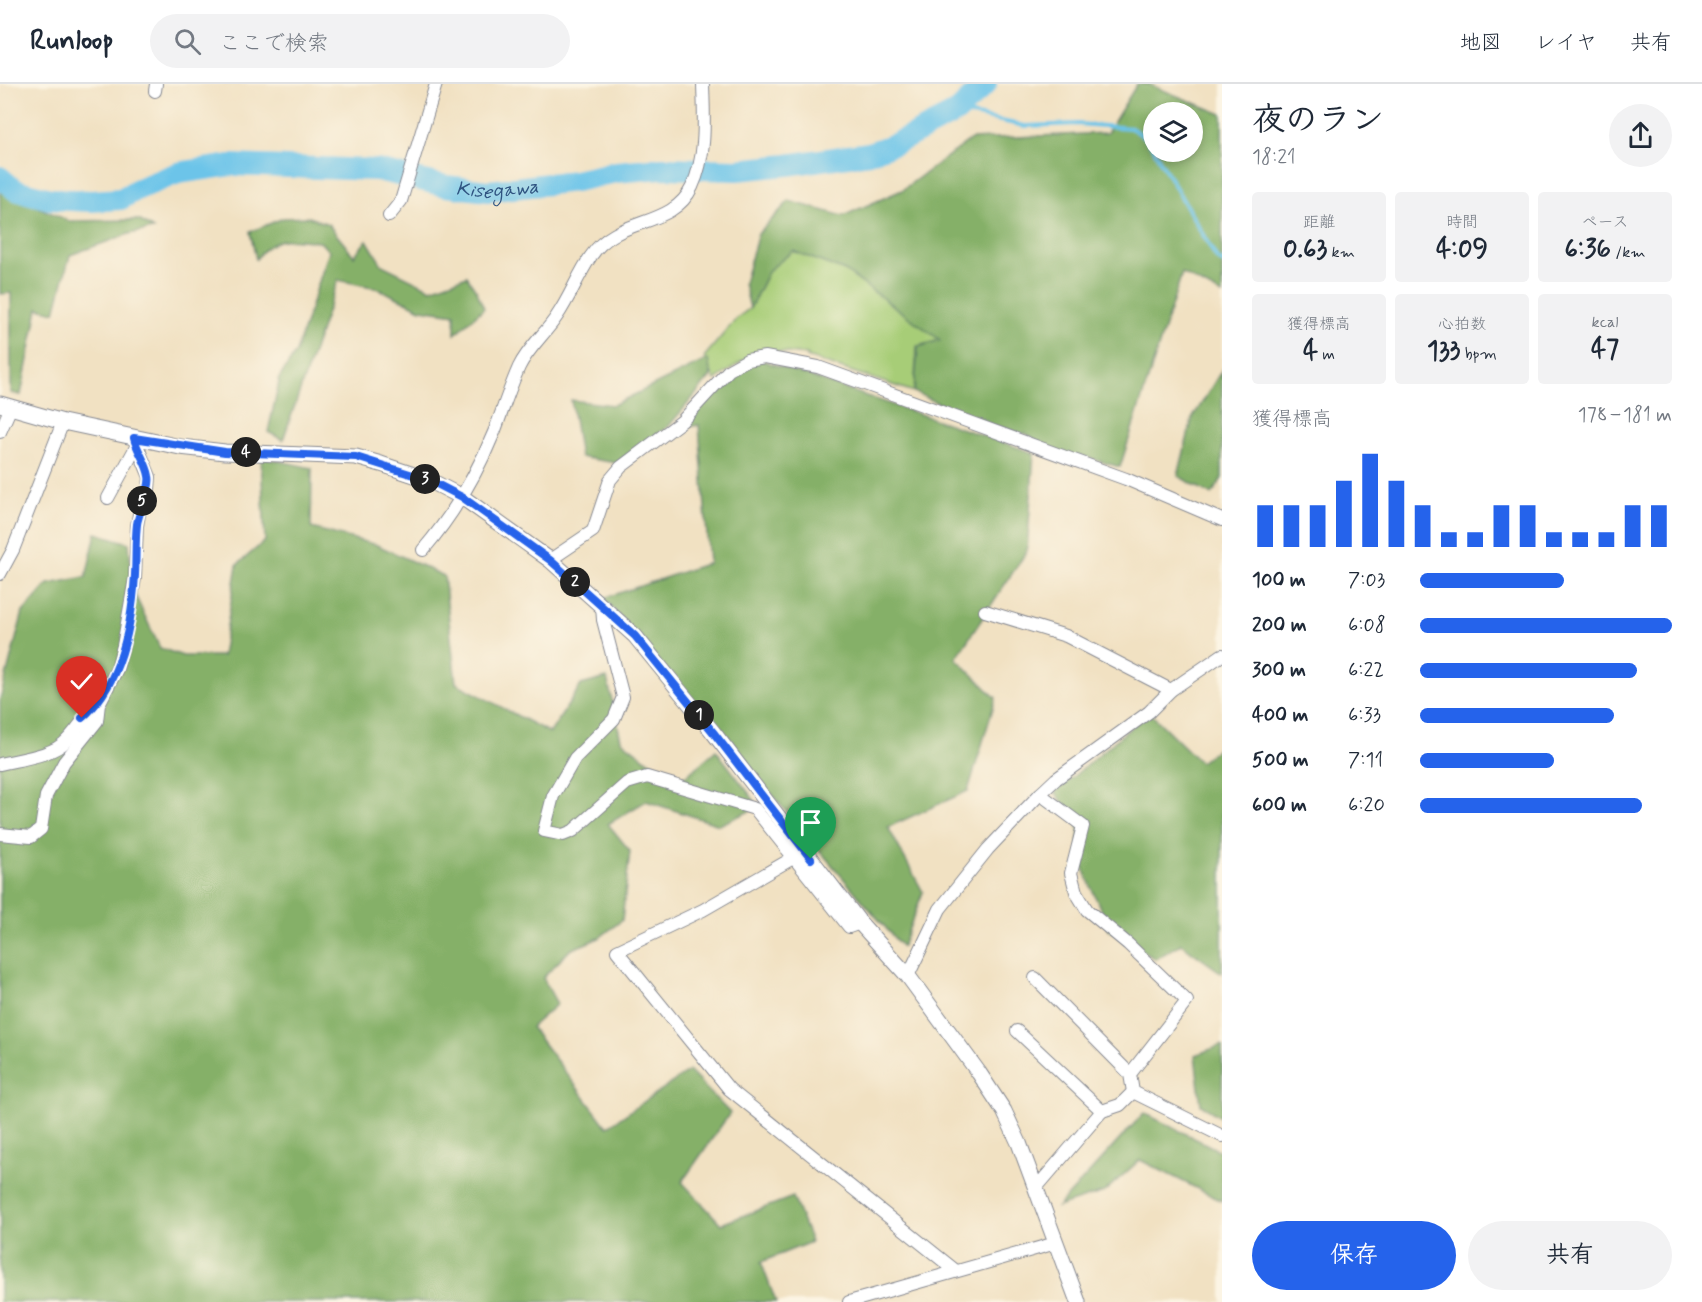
<!DOCTYPE html>
<html lang="ja">
<head>
<meta charset="utf-8">
<style>
	body { margin:0; font-family:Mynerve,"Klee One",sans-serif; background:#f2f2f3; color:#1f2937; height:100vh; display:flex; flex-direction:column; font-size:22px; white-space:nowrap }
	* { box-sizing:border-box; margin:0 }
	p { font-size:20px; color:#747a83 }
	.icon { flex:none; width:33px; height:33px; fill:none; stroke:currentColor; stroke-width:2; stroke-linecap:round; stroke-linejoin:round }
	.map { position:relative; flex:1; overflow:hidden }
	.side { display:flex; flex-direction:column; background:#fff; width:480px }
	.side>* { flex:none }
	.tools { position:absolute; left:1143px; top:18px; display:grid; gap:12px }
	.tools a { display:grid; place-items:center; width:60px; height:60px; border-radius:50%; background:#fff; box-shadow:0 3px 9px #0003; font-size:30px }
	.pin { position:absolute; display:grid; place-items:center; width:51px; height:51px; color:#fff; margin:-62px -26px; border-radius:50% 50% 50% 0; rotate:-45deg; box-shadow:0 0 6px #0007 }
	.pin .icon { rotate:45deg }
	.km { position:absolute; width:30px; height:30px; margin:-15px; border-radius:50%; background:#222; color:#fff; font-size:16px; line-height:30px; text-align:center }
	.round { display:grid; place-items:center; flex:none; width:63px; height:63px; border-radius:32px; background:#f2f2f3 }
	.summary { display:flex; align-items:center; justify-content:space-between; height:102px; padding:0 30px }
	h1 { font-size:33px; font-weight:700; line-height:45px }
	.figures { display:grid; grid-template-columns:repeat(3,1fr); gap:9px; height:102px; padding:6px 30px }
	.figures div { display:grid; align-content:center; border-radius:6px; background:#f2f2f3; text-align:center }
	.figures b { font-size:26px; font-weight:700 }
	.figures small { font-size:16px; font-weight:400 }
	.figures p { font-size:16px }
	.chart { height:168px; padding:12px 30px }
	.chart p { display:flex; justify-content:space-between }
	.chart svg { width:100%; height:108px; margin-top:6px; stroke:#2563eb; stroke-width:6 }
	.primary-button { display:flex; gap:12px; margin-top:auto; padding:12px 30px }
	.primary-button a { flex:1; height:69px; border-radius:36px; background:#2563eb; color:#fff; font-size:24px; font-weight:700; line-height:69px; text-align:center }
	.primary-button a+a { background:#f2f2f3; color:#1f2937 }
	ul { padding:0 30px; list-style:none; font-size:20px }
	li { display:grid; grid-template-columns:96px 72px 1fr; align-items:center; height:45px }
	li i { height:15px; border-radius:8px; background:#2563eb }
	header { display:flex; align-items:center; gap:36px; box-sizing:border-box; height:84px; padding:0 30px; background:#fff; border-bottom:2px solid #e0e1e3 }
	header strong { font-size:28px }
	nav { display:flex; gap:33px; margin-inline-start:auto; font-size:21px }
	.search { width:420px; height:54px; background:#f2f2f3; display:flex; align-items:center; gap:15px; box-sizing:border-box; padding:0 21px; border-radius:33px; color:#747a83; font-size:22px }
	main { display:flex; flex:1; min-height:0 }
	.map>svg:first-child { display:block }
</style>
</head>
<body>
<header>
<strong>Runloop</strong>
<div class="search"><svg class="icon" aria-label="search" viewBox="0 0 24 24"><circle cx="10" cy="10" r="6"/><path d="M15 15l6 6"/></svg>ここで検索</div>
<nav><a>地図</a><a>レイヤ</a><a>共有</a></nav>
</header>
<main>
<div class="map">
<svg width="1222" height="1218" viewBox="0 0 1222 1218">
	<rect width="100%" height="100%" fill="#fcf5e5"/>
	<filter id="ink" filterUnits="userSpaceOnUse"><feTurbulence type="fractalNoise" baseFrequency=".0167" numOctaves="2"/><feDisplacementMap in="SourceGraphic" scale="12" xChannelSelector="R" yChannelSelector="G"/><feConvolveMatrix kernelMatrix="1 2 1 2 8 2 1 2 1" color-interpolation-filters="sRGB"/></filter>
	<filter id="wash" filterUnits="userSpaceOnUse"><feTurbulence type="fractalNoise" baseFrequency=".008" numOctaves="4" result="noise"/><feDisplacementMap in="SourceGraphic" scale="24" xChannelSelector="R" yChannelSelector="G"/><feGaussianBlur stdDeviation="1.35" result="paint"/><feColorMatrix in="noise" values="0 0 0 0 0 0 0 0 0 0 0 0 0 0 0 0 0 1.4 0 .05"/><feComposite in="paint" operator="in"/></filter>
	<g filter="url(#wash)">
		<rect width="100%" height="100%" fill="#f1e1c2"/>
		<path fill="#a7cd77" stroke="#617e6a" stroke-width="1.5" d="M793 167 845 187 941 256 917 262 914 308 807 273 808 271 759 266 715 296 704 273 736 235 750 224 769 186Z"/>
		<g fill="#85b068" stroke="#507063" stroke-width="1.5" fill-rule="evenodd">
			<path d="M1137 0H1148L1222 30V211L1182 189 1120 383 1082 372H1060L1025 349 1015 355 914 308 918 263 940 256 845 187 793 167 769 186 750 224 744 199 758 150 789 117 843 132 902 106 971 55 1107 49ZM1154 28H1192V68H1154Z"/>
			<path d="M0 106 69 137 139 136 153 145 129 150 70 171 55 228 38 224 21 311 11 309V209L0 210Z"/>
			<path d="M309 133 328 140 354 172 367 156 382 181 431 205 467 192 477 208 484 224 455 250V230L421 225 377 204 338 196 283 356 268 348 279 298 278 296 296 268 329 167 320 158C291 155 276 149 256 175L250 148 283 134Z"/>
			<path d="M755 274 1034 369 1027 467 956 574 996 614 968 707 888 743 923 808 902 863 604 514 709 479 699 341 671 346Z"/>
			<path d="M708 275 711 292 669 342 616 379 580 373 571 316 613 321Z"/>
			<path d="M1222 286V394L1212 411 1178 392 1192 335Z"/>
			<path d="M261 373 312 384 311 444 377 461 444 492 456 599 550 649 581 601 607 594 621 656 658 684 685 693 716 666 755 717 750 727 719 741 646 717 608 740 630 767 622 836 599 854 570 866 543 894 557 920 531 943 607 1043 689 987 730 1029 682 1098 721 1140 793 1113 811 1158 761 1178 776 1218H0V615L23 528 48 500 86 493 96 449 129 459 133 507 160 564 183 572H222L237 481 265 457Z"/>
			<path d="M1149 628 1200 678 1222 662V889L1181 860 1155 875 1109 845 1081 779 1078 739 1055 708Z"/>
			<path d="M1222 961V1034L1201 1021 1195 971Z"/>
			<path d="M1144 1029 1222 1068V1117L1140 1076 1104 1108 1058 1123Z"/>
		</g>
		<g fill="none" stroke-linecap="round" stroke-linejoin="round">
			<g stroke="#6cc4e9" stroke-width="4">
				<path d="M957 28 1025 42 1078 40 1131 44 1146 54 1154 65"/>
				<path d="M1155 68 1217 175 1222 178"/>
			</g>
			<path stroke="#6cc4e9" stroke-width="22" id="s1" d="M0 93 15 106 50 115 92 117 121 115 138 105 178 89 231 81 377 86 446 102 488 107 575 97 616 88 662 84 737 86 787 81 869 69 897 59 957 28 986 0"/>
		</g>
	</g>
	<g filter="url(#ink)">
		<g fill="none" stroke-linecap="round" stroke-linejoin="round">
			<g stroke="#868890" stroke-width="14">
				<g id="minor">
					<path d="M155 7 156 0"/>
					<path d="M389 132 401 117 436 0"/>
					<path d="M0 348 11 323"/>
					<path d="M108 414 136 363"/>
					<path d="M423 466C453 431 477 390 495 346 503 325 510 303 519 283 528 264 546 249 557 232 570 213 578 191 591 172 617 132 672 145 692 103 707 71 704 34 703 0"/>
					<path d="M550 476 593 447 610 396 621 383 682 337 729 286 747 276 765 273 818 283 1126 395 1222 436"/>
					<path d="M0 490 13 466 63 338"/>
					<path d="M602 522 603 536 623 613 614 635 575 674 553 712 544 747 563 751 573 747 627 699 647 693 755 725 849 843 860 839"/>
					<path d="M985 527 1066 552 1171 606"/>
					<path d="M0 680C20 675 53 672 67 656 79 644 83 633 99 620"/>
					<path d="M0 750 31 753 41 745 46 712 64 678 97 637 99 620 117 585 123 562 135 494 137 442 141 419 149 405 150 393 134 354"/>
					<path d="M793 774 703 826 617 867 729 1005 956 1187"/>
					<path d="M908 892 940 825 988 765 1040 710 1056 695 1149 628 1171 606 1222 571"/>
					<path d="M1035 894 1130 990 1187 917 1128 860 1087 826 1076 808 1071 789 1083 742 1040 710"/>
					<path d="M1017 947 1102 1027 1036 1104"/>
					<path d="M1130 990 1133 1008 1222 1052"/>
					<path d="M1102 1027 1120 1021 1133 1008"/>
					<path d="M849 1218 1056 1159"/>
				</g>
			</g>
			<g stroke="#868890" stroke-width="17">
				<path id="tertiary" d="M0 320 63 338 180 363 225 368 356 373 381 380 429 396 462 413 550 476 635 552 713 648 860 839 908 892 979 989 1004 1027 1019 1059 1078 1218"/>
			</g>
			<use href="#minor" stroke="#fff" stroke-width="12"/>
			<use href="#tertiary" stroke="#fff" stroke-width="15"/>
		</g>
	</g>
	<g fill="none" stroke-linecap="round" stroke-linejoin="round" filter="url(#ink)">
		<g stroke="#fff" stroke-width="12">
			<path id="route" d="M82 634C121 601 132 541 135 491 136 474 135 457 137 440 139 426 152 403 149 392 147 379 137 367 134 354L225 368 356 373 429 396 462 413 550 476 635 552 713 648 811 775"/>
		</g>
		<use href="#route" stroke="#2563eb" stroke-width="8"/>
	</g>
	<g text-anchor="middle" stroke-width="4.5" stroke-linejoin="round" paint-order="stroke">
		<g font-size="20" font-style="italic" fill="#2f5481" stroke="#fcf5e5">
			<text dy="7" stroke="none"><textPath href="#s1" startOffset="512">Kisegawa</textPath></text>
		</g>
	</g>
</svg>
<div class="tools">
<a><svg class="icon" aria-label="layers" viewBox="0 0 24 24"><path d="M12 4l9 5-9 5-9-5zM3 14l9 5 9-5"/></svg></a>
</div>
<div class="pin" style="left:811px;top:775px;background:#1e9e55"><svg class="icon" aria-label="arrive" viewBox="0 0 24 24"><path d="M6 21V4h12l-3 4 3 4H6"/></svg></div>
<div class="pin" style="left:82px;top:634px;background:#d93025"><svg class="icon" aria-label="check" viewBox="0 0 24 24"><path d="M5 12l5 5 9-10"/></svg></div>
<b class="km" style="left:699px;top:631px">1</b>
<b class="km" style="left:575px;top:498px">2</b>
<b class="km" style="left:425px;top:395px">3</b>
<b class="km" style="left:246px;top:368px">4</b>
<b class="km" style="left:142px;top:417px">5</b>
</div>
<section class="side">
<div class="summary"><div><h1>夜のラン</h1><p>18:21</p></div><a class="round"><svg class="icon" aria-label="share" viewBox="0 0 24 24"><path d="M12 15V3M7 8l5-5 5 5M5 13v7h14v-7"/></svg></a></div>
<div class="figures">
<div><p>距離</p><b>0.63<small> km</small></b></div>
<div><p>時間</p><b>4:09</b></div>
<div><p>ペース</p><b>6:36<small> /km</small></b></div>
</div>
<div class="figures">
<div><p>獲得標高</p><b>4<small> m</small></b></div>
<div><p>心拍数</p><b>133<small> bpm</small></b></div>
<div><p>kcal</p><b>47</b></div>
</div>
<div class="chart"><p><span>獲得標高</span>178–181 m</p>
<svg viewBox="0 0 160 44" preserveAspectRatio="none"><path d="M5 44V27M15 44V27M25 44V27M35 44V17M45 44V6M55 44V17M65 44V27M75 44V38M85 44V38M95 44V27M105 44V27M115 44V38M125 44V38M135 44V38M145 44V27M155 44V27"/></svg>
</div>
<ul>
<li><b>100 m</b>7:03<i style="width:57%"></i></li>
<li><b>200 m</b>6:08<i style="width:100%"></i></li>
<li><b>300 m</b>6:22<i style="width:86%"></i></li>
<li><b>400 m</b>6:33<i style="width:77%"></i></li>
<li><b>500 m</b>7:11<i style="width:53%"></i></li>
<li><b>600 m</b>6:20<i style="width:88%"></i></li>
</ul>
<div class="primary-button"><a>保存</a><a>共有</a></div>
</section>
</main>
</body>
</html>
